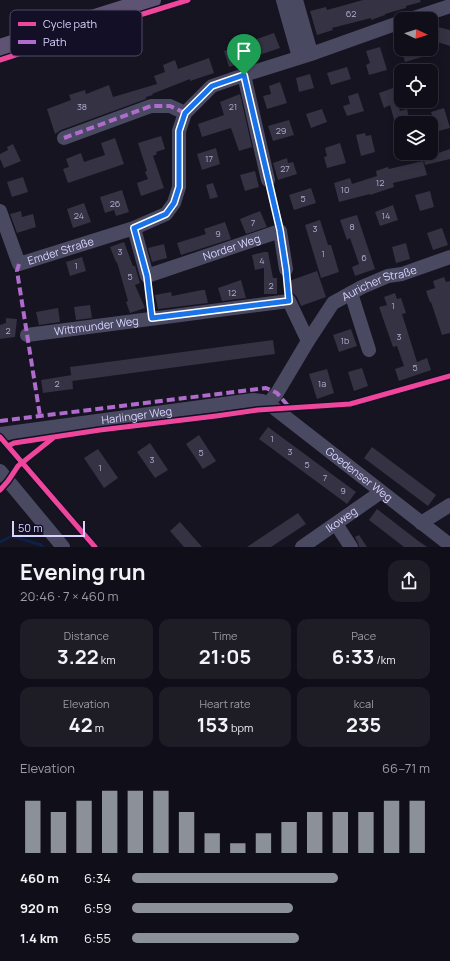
<!DOCTYPE html>
<html lang="en">
<head>
<meta charset="utf-8">
<style>
	body { margin:0; font-family:Manrope,sans-serif; background:#1e1d26; color:#f1f3f6; height:100vh; display:flex; flex-direction:column; font-size:15px; white-space:nowrap }
	* { box-sizing:border-box; margin:0 }
	p { font-size:13px; color:#9c9ca2 }
	.icon { flex:none; width:22px; height:22px; fill:none; stroke:currentColor; stroke-width:2; stroke-linecap:round; stroke-linejoin:round }
	.map { position:relative; height:547px; overflow:hidden }
	.side { display:flex; flex-direction:column; background:#100f19; flex:1 }
	.side>* { flex:none }
	.needle { width:26px; rotate:94deg }
	.fabs { position:absolute; left:394px; top:12px; display:grid; gap:8px }
	.fabs a { display:grid; place-items:center; width:44px; height:44px; border-radius:8px; background:#100f19; box-shadow:0 2px 10px #0003,0 0 0 1px #302f38; font-size:20px }
	.scale { position:absolute; left:12px; bottom:10px; width:73px; box-sizing:border-box; padding-left:4px; border:2px solid #d9d4ff; border-top:0; font-size:11px; line-height:14px; white-space:nowrap; color:#d9d4ff; -webkit-text-stroke:3px #130f26; paint-order:stroke }
	.pin { position:absolute; display:grid; place-items:center; width:34px; height:34px; color:#fff; margin:-41px -17px; border-radius:50% 50% 50% 0; rotate:-45deg; box-shadow:0 0 4px #0007 }
	.pin .icon { rotate:45deg }
	.round { display:grid; place-items:center; flex:none; width:42px; height:42px; border-radius:12px; background:#1e1d26 }
	.head { display:flex; align-items:center; justify-content:space-between; height:68px; padding:0 20px }
	h1 { font-size:22px; font-weight:700; line-height:30px }
	.stats { display:grid; grid-template-columns:repeat(3,1fr); gap:6px; height:68px; padding:4px 20px }
	.stats div { display:grid; align-content:center; border-radius:10px; background:#1e1d26; text-align:center }
	.stats b { font-size:20px; font-weight:700 }
	.stats small { font-size:11px; font-weight:400 }
	.stats p { font-size:11px }
	.chart { height:112px; padding:8px 20px }
	.chart p { display:flex; justify-content:space-between }
	.chart svg { width:100%; height:72px; margin-top:4px; stroke:#8c9099; stroke-width:6 }
	ul { padding:0 20px; list-style:none; font-size:13px }
	li { display:grid; grid-template-columns:64px 48px 1fr; align-items:center; height:30px }
	li i { height:10px; border-radius:5px; background:#8c9099 }
	.map>svg:first-child { display:block }
</style>
</head>
<body>
<div class="map">
<svg width="450" height="547" viewBox="0 0 450 547">
	<rect width="100%" height="100%" fill="#161421"/>
	<g fill="none" stroke-linecap="round" stroke-linejoin="round">
		<path stroke="#0d2144" stroke-width="3" d="M0 542 12 536 41 545 43 547"/>
	</g>
	<g fill="#343243">
		<path d="M363 0H420L421 2 406 6V8L385 14V15L371 20V18L332 28 333 30 317 35 310 11 326 7 327 10Z"/>
		<path d="M438 27 450 30V46L434 41Z"/>
		<path d="M274 33 280 48 247 59 248 61 229 67 224 51 233 48 232 44 241 41 242 44Z"/>
		<path d="M380 47 387 70 369 75 366 65 370 63 366 51Z"/>
		<path d="M401 49H422L425 56 405 62Z"/>
		<path d="M209 58 214 73 190 81V79L152 94 153 95 146 97V99L61 130 55 134 47 109 71 100 69 95 85 90 86 94 109 85 113 97 157 84 154 76 165 72 163 65 175 60 178 69Z"/>
		<path d="M347 67 351 79 331 85 327 73Z"/>
		<path d="M310 74 314 88 299 92 296 78Z"/>
		<path d="M280 82 287 103 267 109 263 96 271 94 269 86Z"/>
		<path d="M393 88 400 111 407 109 410 123H395L390 105 384 108 379 93Z"/>
		<path d="M358 93 364 111 347 116 343 106 350 104 348 96Z"/>
		<path d="M240 94 252 147 239 151 231 128 202 137 198 124 224 115 220 102Z"/>
		<path d="M444 108 450 128 431 133V119L433 118 431 112Z"/>
		<path d="M322 109 327 122 311 128 306 114Z"/>
		<path d="M289 120 294 135 273 141 268 126Z"/>
		<path d="M365 133 366 136 371 135 375 152 361 156 356 135Z"/>
		<path d="M161 136 165 149 156 152 157 154 153 156 164 188 141 196 137 183 148 179 145 172 147 171 138 143Z"/>
		<path d="M115 138 124 164 68 183 63 169 69 167 66 159 81 153 84 162 105 155 101 143Z"/>
		<path d="M340 143 346 163 327 168 324 157 327 156 325 148Z"/>
		<path d="M13 144 21 161 4 168 0 159V154L8 150 7 147Z"/>
		<path d="M216 148 220 164 202 170 197 154Z"/>
		<path d="M450 149V159L425 165 423 155 431 153 432 155Z"/>
		<path d="M287 158 288 163 293 162 297 174 278 180 273 163Z"/>
		<path d="M423 161 427 175 393 183 394 187 370 195V194L339 202 334 183 350 178 352 184 377 176 376 171 388 167 389 169Z"/>
		<path d="M255 171 259 187 245 191 240 175Z"/>
		<path d="M23 177 28 192 12 197 7 182Z"/>
		<path d="M213 183 218 197 210 199 206 185Z"/>
		<path d="M311 188 316 203 294 210 289 195Z"/>
		<path d="M122 190 129 212 116 216 114 210 105 213 100 197Z"/>
		<path d="M430 191 434 207 420 211 415 195Z"/>
		<path d="M84 203 91 222 73 228 67 209Z"/>
		<path d="M393 205 398 220 380 226 375 212Z"/>
		<path d="M21 211 22 217 33 214 36 227 17 233 10 214Z"/>
		<path d="M260 211 267 227 246 234 240 219Z"/>
		<path d="M357 215 375 269 355 276 352 267 359 264 350 238 347 240 340 220Z"/>
		<path d="M320 220 328 245H331L339 272 321 278 305 225Z"/>
		<path d="M225 222 231 239 181 255 177 243 206 234 204 229Z"/>
		<path d="M442 228 448 245 433 250 427 233Z"/>
		<path d="M124 242 133 266H135L140 283 135 285 145 308 130 313 126 302 128 301 117 262H116L110 247Z"/>
		<path d="M406 243 410 259 396 263 392 247Z"/>
		<path d="M164 244 167 258 152 262 148 248Z"/>
		<path d="M264 252H268L273 278H277V294H264V268L255 270 252 255Z"/>
		<path d="M82 257 86 271 70 276 66 262Z"/>
		<path d="M317 271 326 297 301 306 297 297 293 293 289 281Z"/>
		<path d="M444 277 446 282 450 281V333L442 335 431 302H430L426 291 435 288 433 281Z"/>
		<path d="M241 280 246 298 222 301 218 288Z"/>
		<path d="M202 290H205L208 303 158 309 155 295 171 292 172 296Z"/>
		<path d="M395 293 397 299 401 298 406 313 402 314 417 362 427 358 431 370 399 381 395 369 404 366 397 346 393 347 379 307 387 305 384 297Z"/>
		<path d="M90 305 92 318 76 320 74 307Z"/>
		<path d="M58 308 60 322 39 325 36 312Z"/>
		<path d="M6 318 17 319 15 337 0 339V325L6 323Z"/>
		<path d="M351 329 357 346 339 352 333 335Z"/>
		<path d="M273 340 275 354 72 381 70 367Z"/>
		<path d="M362 368 368 386 354 391 348 372Z"/>
		<path d="M327 369 334 393 317 399 309 374Z"/>
		<path d="M72 375 73 389 43 393 41 380Z"/>
		<path d="M268 427 356 492 347 504 259 439Z"/>
		<path d="M199 435 216 461 203 469 186 444Z"/>
		<path d="M150 443 168 470 155 478 137 452Z"/>
		<path d="M372 447 436 495 428 506 364 458Z"/>
		<path d="M98 449 118 478 104 488 84 458Z"/>
		<path d="M377 509 417 540 427 547H404L369 520Z"/>
		<path d="M298 513 306 524 271 547H247Z"/>
		<path d="M180 522 202 547H184L170 531Z"/>
		<path d="M359 535 367 547H359L358 543 355 537Z"/>
	</g>
	<g fill="none" stroke-linecap="round" stroke-linejoin="round">
		<g stroke="#4a4962" stroke-width="14">
			<path d="M283 0 299 57"/>
			<path d="M296 0 311 53"/>
			<path d="M411 19 450 6"/>
			<path d="M244 75 268 180"/>
			<path d="M64 138 151 106H170L185 113"/>
			<path id="s1" d="M0 211 19 264 134 228 166 214 174 203 179 187V131L185 113 212 86 244 75 314 53 401 22"/>
			<path id="s2" d="M134 228 147 276 280 231 286 269"/>
			<path d="M351 293 369 350"/>
			<path id="s3" d="M27 335 289 301 308 341"/>
			<path id="s4" d="M268 404 277 393 308 341 333 303 362 287 388 276 402 274 450 257"/>
			<path id="s5" d="M0 434 253 400 262 401 274 408 450 545"/>
			<path d="M0 471 63 547"/>
			<path d="M421 523 450 505"/>
			<path d="M336 524 351 547"/>
			<path id="s6" d="M302 547 381 492"/>
		</g>
		<path stroke="#5e5373" stroke-width="18" d="M0 48 152 0"/>
		<g stroke="#b06ccc" stroke-width="4" stroke-dasharray="8 4" stroke-linecap="butt">
			<path d="M64 138 151 106H170L185 113"/>
			<path d="M19 264 17 271 40 416"/>
			<path d="M0 421 266 388 277 393 290 408"/>
		</g>
		<g stroke="#130f26" stroke-width="8">
			<g id="cycleway">
				<path d="M0 60 101 27 188 0"/>
				<path d="M268 180 280 231"/>
				<path d="M0 437 95 547"/>
				<path d="M8 446 14 443 100 430 216 416 258 410 350 404 450 376"/>
				<path d="M0 490 8 481 18 466 53 438"/>
			</g>
		</g>
		<use href="#cycleway" stroke="#ed469a" stroke-width="5"/>
	</g>
	<g fill="none" stroke-linecap="round" stroke-linejoin="round">
		<g stroke="#fff" stroke-width="8">
			<path id="route" d="M244 75 280 230 286 269 289 301 152 318 147 276 134 228 166 214 174 203 179 187V131L185 113 212 86Z"/>
		</g>
		<use href="#route" stroke="#1a73e8" stroke-width="5"/>
	</g>
	<g text-anchor="middle" stroke-width="3" stroke-linejoin="round" paint-order="stroke">
		<g font-size="9" fill="#b0acd0">
			<text x="351" y="17">62</text>
			<text x="82" y="110">38</text>
			<text x="233" y="110">21</text>
			<text x="281" y="134">29</text>
			<text x="209" y="162">17</text>
			<text x="285" y="172">27</text>
			<text x="380" y="186">12</text>
			<text x="345" y="193">10</text>
			<text x="303" y="202">5</text>
			<text x="115" y="207">26</text>
			<text x="79" y="219">24</text>
			<text x="386" y="219">14</text>
			<text x="253" y="226">7</text>
			<text x="352" y="230">8</text>
			<text x="315" y="232">3</text>
			<text x="218" y="237">9</text>
			<text x="120" y="255">3</text>
			<text x="323" y="257">1</text>
			<text x="364" y="261">6</text>
			<text x="262" y="264">4</text>
			<text x="76" y="269">1</text>
			<text x="130" y="280">5</text>
			<text x="271" y="289">2</text>
			<text x="232" y="296">12</text>
			<text x="393" y="309">1</text>
			<text x="8" y="334">2</text>
			<text x="399" y="340">3</text>
			<text x="345" y="344">1b</text>
			<text x="415" y="371">5</text>
			<text x="57" y="387">2</text>
			<text x="322" y="387">1a</text>
			<text x="272" y="442">1</text>
			<text x="290" y="455">3</text>
			<text x="201" y="456">5</text>
			<text x="152" y="463">3</text>
			<text x="307" y="468">5</text>
			<text x="100" y="471">1</text>
			<text x="325" y="481">7</text>
			<text x="343" y="494">9</text>
		</g>
		<g font-size="11" fill="#d9d4ff" stroke="#130f26">
			<text dy="4" stroke="none"><textPath href="#s2" startOffset="139">Norder Weg</textPath></text>
			<text dy="4" stroke="none"><textPath href="#s1" startOffset="100">Emder Straße</textPath></text>
			<text dy="4" stroke="none"><textPath href="#s4" startOffset="171">Auricher Straße</textPath></text>
			<text dy="4" stroke="none"><textPath href="#s3" startOffset="70">Wittmunder Weg</textPath></text>
			<text dy="4" stroke="none"><textPath href="#s5" startOffset="138">Harlinger Weg</textPath></text>
			<text dy="4" stroke="none"><textPath href="#s5" startOffset="386">Goedenser Weg</textPath></text>
			<text dy="4" stroke="none"><textPath href="#s6" startOffset="48">Ikoweg</textPath></text>
		</g>
	</g>
	<rect x="10" y="10" width="132" height="46" rx="6" fill="#130f26" stroke="#4e4a67" stroke-width="1"/>
	<rect x="18" y="22" width="18" height="4" fill="#ed469a"/>
	<rect x="18" y="40" width="18" height="4" fill="#b06ccc"/>
	<g font-size="11" fill="#d9d4ff">
		<text x="43" y="28">Cycle path</text>
		<text x="43" y="46">Path</text>
	</g>
</svg>
<div class="fabs">
<a><svg class="needle" viewBox="-14 -14 28 28"><path d="M0-13l5 13h-10z" fill="#e53935"/><path d="M0 13l5-13h-10z" fill="#9c9ca2"/></svg></a>
<a><svg class="icon" aria-label="locate" viewBox="0 0 24 24"><circle cx="12" cy="12" r="6"/><path d="M12 2v4M12 18v4M2 12h4M18 12h4"/></svg></a>
<a><svg class="icon" aria-label="layers" viewBox="0 0 24 24"><path d="M12 4l9 5-9 5-9-5zM3 14l9 5 9-5"/></svg></a>
</div>
<div class="scale">50 m</div>
<div class="pin" style="left:244px;top:75px;background:#1e9e55"><svg class="icon" aria-label="arrive" viewBox="0 0 24 24"><path d="M6 21V4h12l-3 4 3 4H6"/></svg></div>
</div>
<section class="side">
<div class="head"><div><h1>Evening run</h1><p>20:46 · 7 × 460 m</p></div><a class="round"><svg class="icon" aria-label="share" viewBox="0 0 24 24"><path d="M12 15V3M7 8l5-5 5 5M5 13v7h14v-7"/></svg></a></div>
<div class="stats">
<div><p>Distance</p><b>3.22<small> km</small></b></div>
<div><p>Time</p><b>21:05</b></div>
<div><p>Pace</p><b>6:33<small> /km</small></b></div>
</div>
<div class="stats">
<div><p>Elevation</p><b>42<small> m</small></b></div>
<div><p>Heart rate</p><b>153<small> bpm</small></b></div>
<div><p>kcal</p><b>235</b></div>
</div>
<div class="chart"><p><span>Elevation</span>66–71 m</p>
<svg viewBox="0 0 160 44" preserveAspectRatio="none"><path d="M5 44V12M15 44V19M25 44V12M35 44V6M45 44V6M55 44V6M65 44V19M75 44V32M85 44V38M95 44V32M105 44V25M115 44V19M125 44V19M135 44V19M145 44V12M155 44V12"/></svg>
</div>
<ul>
<li><b>460 m</b>6:34<i style="width:69%"></i></li>
<li><b>920 m</b>6:59<i style="width:54%"></i></li>
<li><b>1.4 km</b>6:55<i style="width:56%"></i></li>
</ul>
</section>
</body>
</html>
